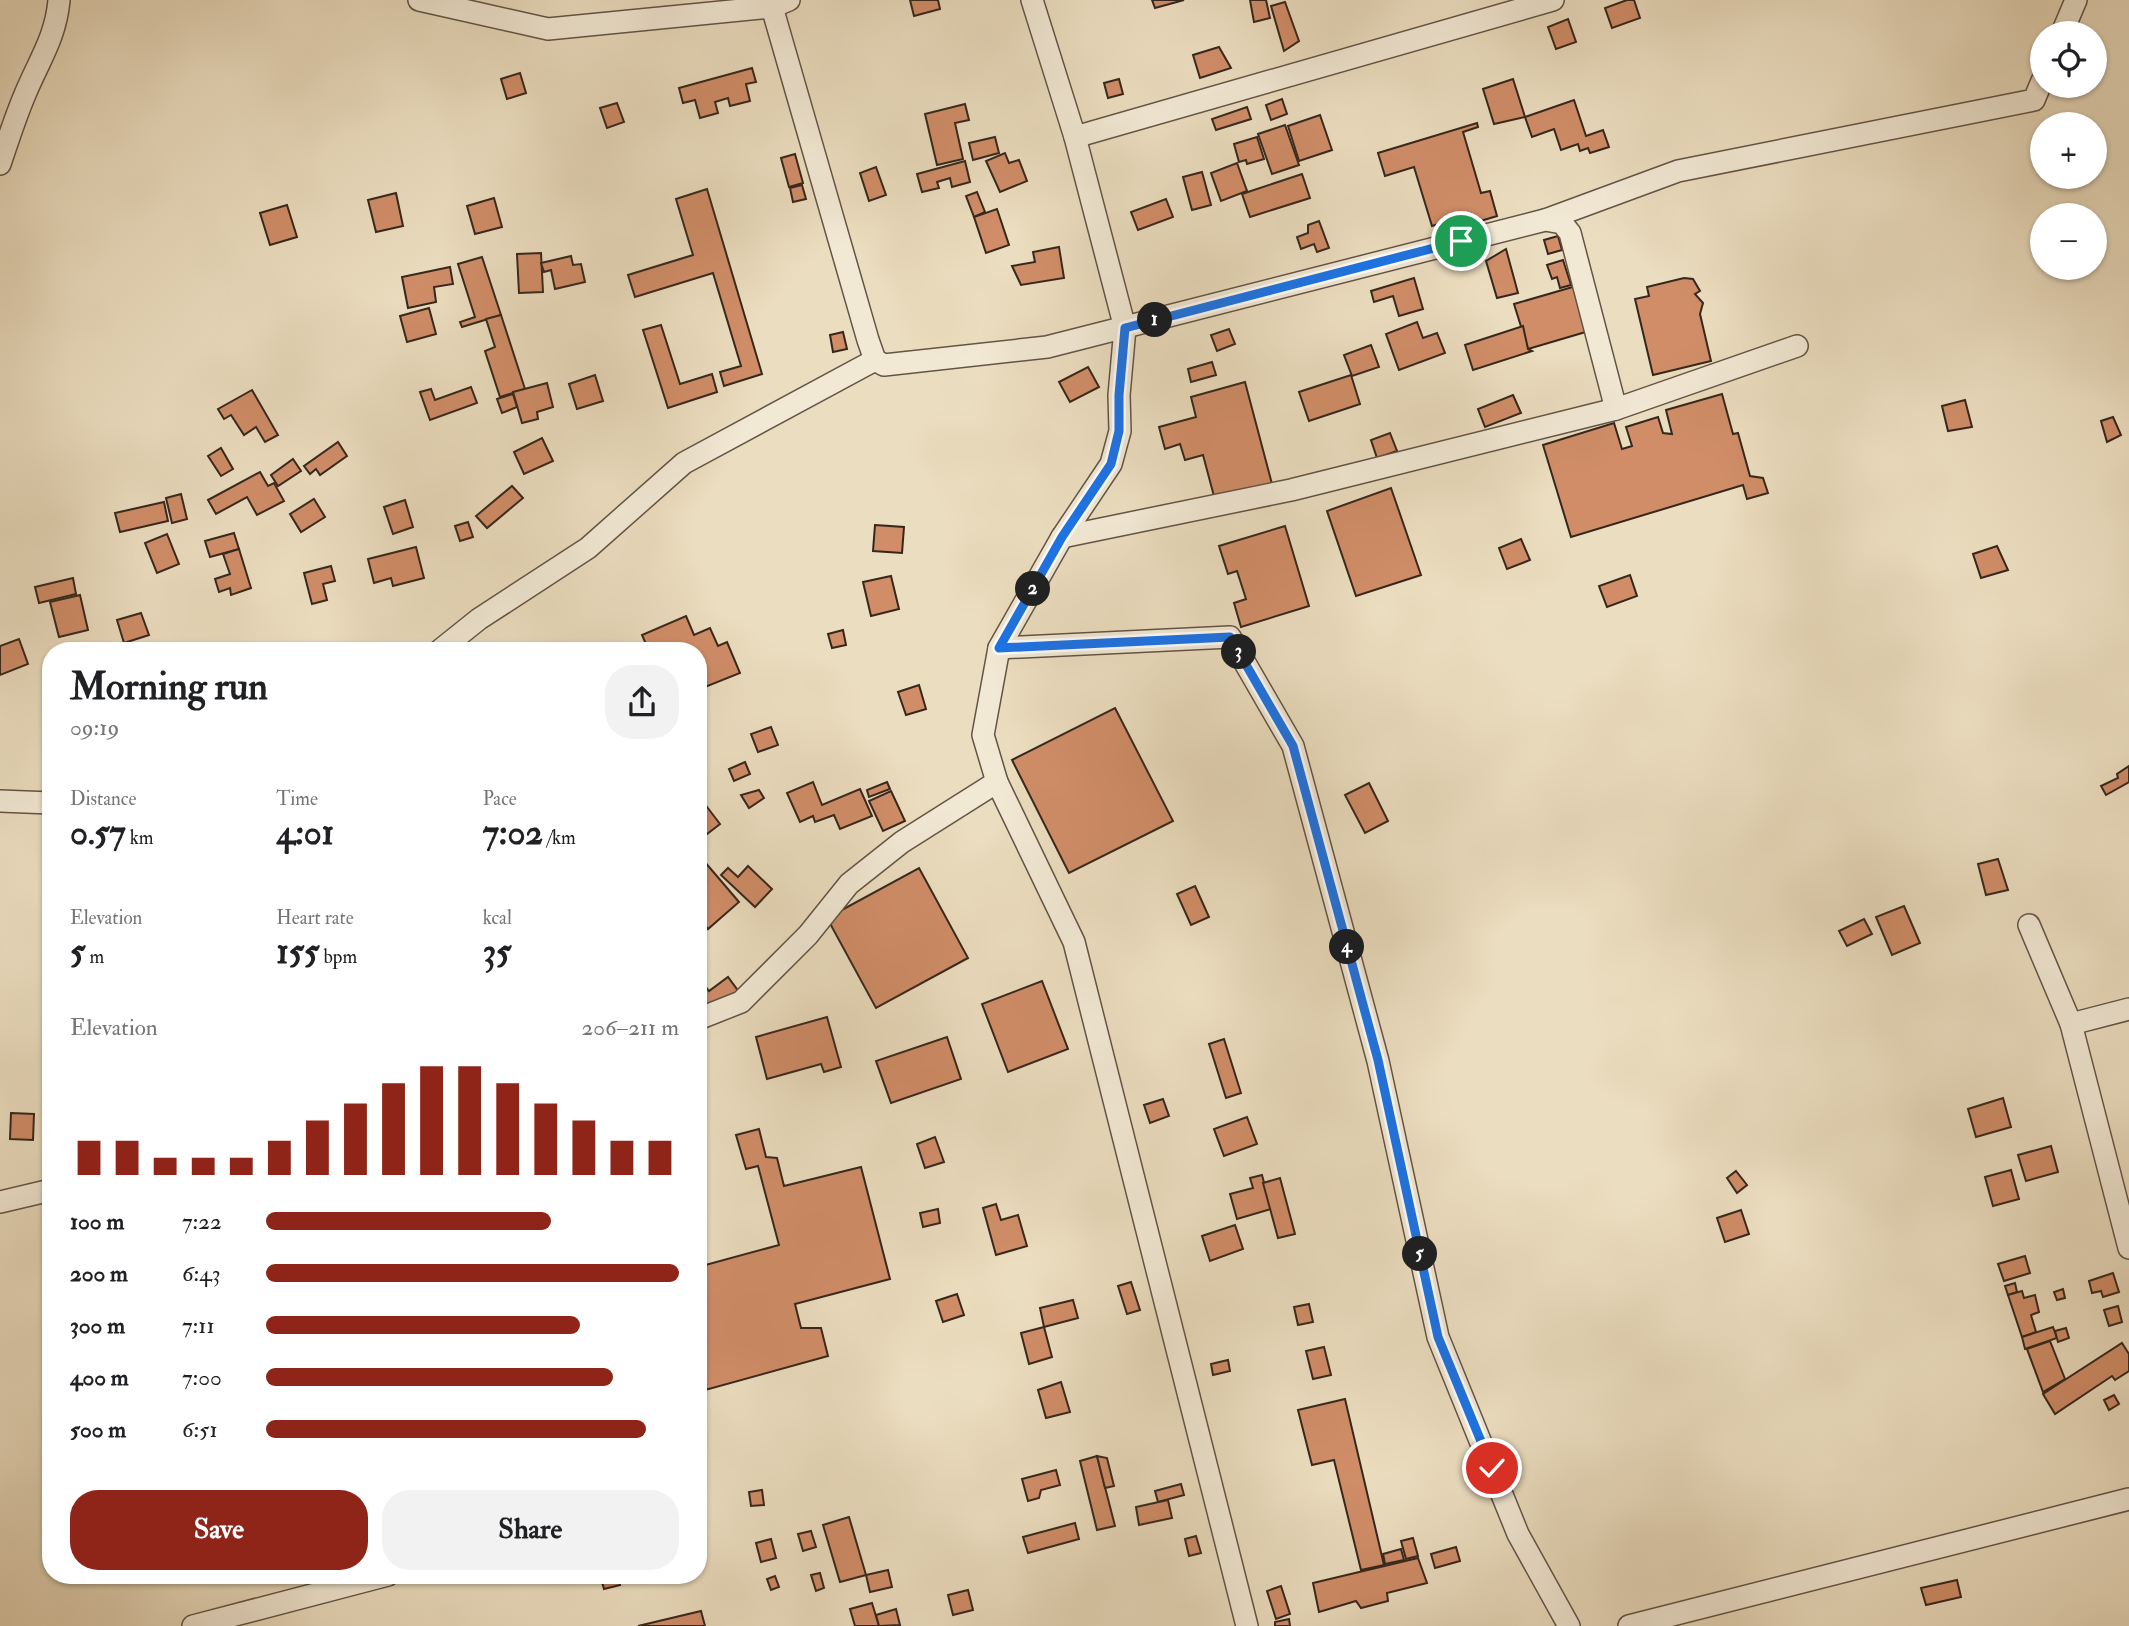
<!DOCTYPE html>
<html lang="en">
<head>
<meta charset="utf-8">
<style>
	body { margin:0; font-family:"IM FELL Double Pica",serif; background:#f2f2f2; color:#202124; height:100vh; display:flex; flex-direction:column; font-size:26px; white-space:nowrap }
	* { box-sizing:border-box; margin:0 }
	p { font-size:23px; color:#757577 }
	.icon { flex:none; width:38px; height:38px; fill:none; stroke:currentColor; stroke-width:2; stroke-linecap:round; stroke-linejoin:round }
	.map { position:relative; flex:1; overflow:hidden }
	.sheet { position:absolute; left:42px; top:642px; width:665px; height:942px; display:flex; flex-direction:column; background:#fff; border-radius:28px; box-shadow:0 2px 5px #0004 }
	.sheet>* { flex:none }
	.tools { position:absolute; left:2030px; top:21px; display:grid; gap:14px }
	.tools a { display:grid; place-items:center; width:77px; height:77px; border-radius:50%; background:#fff; box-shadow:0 2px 5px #0004; font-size:35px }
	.pin { position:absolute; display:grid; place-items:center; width:60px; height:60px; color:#fff; margin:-30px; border:4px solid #fff; border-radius:50%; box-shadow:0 2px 7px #0007 }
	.km { position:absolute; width:35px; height:35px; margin:-18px; border-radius:50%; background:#222; color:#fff; font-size:19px; line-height:35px; text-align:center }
	.round { display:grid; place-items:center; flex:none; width:74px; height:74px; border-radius:28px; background:#f2f2f2 }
	.headline { display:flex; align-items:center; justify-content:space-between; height:119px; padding:0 28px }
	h1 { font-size:38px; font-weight:700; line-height:52px }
	.figures { display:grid; grid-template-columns:repeat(3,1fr); gap:10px; height:119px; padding:7px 28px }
	.figures div { display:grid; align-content:center }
	.figures b { font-size:35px; font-weight:700 }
	.figures small { font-size:19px; font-weight:400 }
	.figures p { font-size:19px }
	.chart { height:196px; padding:14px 28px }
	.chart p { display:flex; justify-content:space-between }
	.chart svg { width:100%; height:126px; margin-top:7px; stroke:#8f2418; stroke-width:6 }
	.action { display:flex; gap:14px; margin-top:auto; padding:14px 28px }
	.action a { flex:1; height:80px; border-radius:28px; background:#8f2418; color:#fff; font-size:28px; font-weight:700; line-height:80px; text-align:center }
	.action a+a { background:#f2f2f2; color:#202124 }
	ul { padding:0 28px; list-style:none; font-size:23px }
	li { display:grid; grid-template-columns:112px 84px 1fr; align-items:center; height:52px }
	li i { height:18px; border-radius:9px; background:#8f2418 }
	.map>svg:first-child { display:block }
</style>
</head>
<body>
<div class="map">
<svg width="2129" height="1626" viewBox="0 0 2129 1626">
	<rect width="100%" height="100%" fill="#ebddbf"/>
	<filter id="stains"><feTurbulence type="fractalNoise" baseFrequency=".00286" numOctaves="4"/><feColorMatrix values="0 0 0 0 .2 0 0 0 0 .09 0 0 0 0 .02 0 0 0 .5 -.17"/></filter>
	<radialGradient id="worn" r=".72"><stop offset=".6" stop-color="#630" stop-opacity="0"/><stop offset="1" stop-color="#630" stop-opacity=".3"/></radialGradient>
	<g fill="#d08d68" stroke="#36271d" stroke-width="2">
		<path d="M910 0H938L940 9 914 16Z"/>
		<path d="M1152 0H1184L1155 8Z"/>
		<path d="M1250 0H1266L1270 18 1254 22Z"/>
		<path d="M1627 0H1634L1640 18 1612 28 1605 8Z"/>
		<path d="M1285 2 1299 41 1284 51 1271 6Z"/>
		<path d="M1568 19 1576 42 1556 49 1548 27Z"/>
		<path d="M1219 47 1231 68 1200 78 1193 55Z"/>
		<path d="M752 68 756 82 746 84 750 101 730 106 728 98 715 102 718 113 700 118 695 100 683 103 679 88Z"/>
		<path d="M520 73 526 93 507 99 501 79Z"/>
		<path d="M1119 79 1123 94 1108 98 1104 83Z"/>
		<path d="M1513 79 1525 117 1494 124 1483 89Z"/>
		<path d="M1282 99 1287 114 1271 120 1266 105Z"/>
		<path d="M1574 100 1586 136 1603 130 1609 147 1590 153 1588 148 1580 151 1578 144 1561 150 1554 129 1532 137 1525 117Z"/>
		<path d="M617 103 624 122 607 128 600 108Z"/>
		<path d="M965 104 969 120 955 123 963 159 937 165 925 114Z"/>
		<path d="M1247 107 1251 119 1216 130 1212 119Z"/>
		<path d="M1320 115 1332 150 1299 161 1288 126Z"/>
		<path d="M1477 123 1478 127 1463 132 1481 193 1490 191 1497 216 1474 223 1471 214 1432 226 1414 167 1385 176 1378 153Z"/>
		<path d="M1285 125 1299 165 1272 174 1258 134Z"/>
		<path d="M995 137 999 153 973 160 969 143Z"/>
		<path d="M1257 137 1264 159 1247 164 1246 160 1239 162 1234 144Z"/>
		<path d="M1005 153 1009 163 1019 160 1027 181 1000 192 986 161Z"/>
		<path d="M795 154 803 183 789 187 781 158Z"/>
		<path d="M965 161 970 182 952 187 950 178 937 182 939 188 922 192 917 174Z"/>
		<path d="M1237 163 1247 191 1221 201 1211 173Z"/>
		<path d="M876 167 886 195 869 201 860 173Z"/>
		<path d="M1202 172 1211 205 1192 210 1183 177Z"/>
		<path d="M1302 174 1310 198 1250 217 1242 194Z"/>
		<path d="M802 185 806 199 793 202 790 188Z"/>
		<path d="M707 189 762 374 724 386 720 372 741 366 713 273 635 297 628 275 693 255 676 199Z"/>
		<path d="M977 192 985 212 974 217 966 196Z"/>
		<path d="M396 193 403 226 376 232 368 200Z"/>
		<path d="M494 198 502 227 475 234 467 206Z"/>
		<path d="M1166 199 1173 217 1138 230 1131 212Z"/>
		<path d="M287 205 297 237 270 245 260 213Z"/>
		<path d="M997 209 1009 245 986 253 974 217Z"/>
		<path d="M1319 221 1329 248 1317 252 1314 244 1301 249 1297 237 1308 233V225Z"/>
		<path d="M1558 236 1562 250 1548 254 1544 240Z"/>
		<path d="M1059 247 1064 278 1021 285 1012 266 1035 262 1033 252Z"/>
		<path d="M1506 249 1518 293 1497 298 1486 261Z"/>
		<path d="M541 253 543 292 519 293 517 254Z"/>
		<path d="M571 256 573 265 581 264 585 282 555 289 551 270 544 272 541 263Z"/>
		<path d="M482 257 501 315 462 327 460 322 475 317 458 264Z"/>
		<path d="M1563 260 1571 285 1560 288 1557 277 1552 279 1547 265Z"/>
		<path d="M450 267 453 284 434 287 436 302 408 308 402 277Z"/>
		<path d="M1414 278 1423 309 1399 316 1393 296 1374 302 1371 291Z"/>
		<path d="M1684 278 1693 279 1700 291 1695 294 1703 303 1700 314 1711 361 1653 375 1635 299 1649 296 1647 287Z"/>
		<path d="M1576 286 1589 331 1528 349 1514 304Z"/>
		<path d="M429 308 436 334 407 342 400 316Z"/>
		<path d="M501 315 525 389 500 397 485 351 495 347 486 319Z"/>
		<path d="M1417 322 1423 338 1437 333 1445 353 1399 370 1386 334Z"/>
		<path d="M661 325 680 384 712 374 717 392 668 408 643 330Z"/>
		<path d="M1523 326 1528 349 1532 351 1473 370 1465 345Z"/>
		<path d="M1229 329 1235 344 1217 351 1211 335Z"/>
		<path d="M843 332 847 349 833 352 830 335Z"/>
		<path d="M1371 345 1379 367 1352 376 1344 355Z"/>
		<path d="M1212 362 1216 375 1191 382 1188 369Z"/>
		<path d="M1088 367 1099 387 1070 402 1059 382Z"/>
		<path d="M595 375 603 401 577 409 569 384Z"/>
		<path d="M1351 375 1360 404 1309 421 1299 392Z"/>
		<path d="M1245 382 1272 484 1215 500 1203 455 1185 460 1180 444 1165 449 1159 427 1196 417 1191 397Z"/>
		<path d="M547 383 553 407 537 412 538 419 522 423 513 392Z"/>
		<path d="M471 387 477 403 430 420 420 392 431 389 435 400Z"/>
		<path d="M252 390 278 435 265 442 256 427 244 435 231 415 224 419 218 409Z"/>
		<path d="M513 394 517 407 502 413 497 399Z"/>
		<path d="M1722 394 1733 434 1738 433 1750 476 1763 478 1768 493 1747 499 1743 485 1571 537 1543 445 1614 423 1622 449 1632 446 1626 427 1658 417 1663 433 1672 434 1666 410Z"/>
		<path d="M1513 395 1521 413 1485 427 1478 409Z"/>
		<path d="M1965 400 1972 427 1948 431 1942 406Z"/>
		<path d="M2113 417 2121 435 2107 442 2101 421Z"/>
		<path d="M1390 433 1397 451 1377 458 1371 440Z"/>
		<path d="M542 438 553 461 524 474 514 452Z"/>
		<path d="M338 442 347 456 320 475 316 469 310 474 304 466Z"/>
		<path d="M221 448 233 469 221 476 208 456Z"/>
		<path d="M293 459 301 471 278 486 271 475Z"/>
		<path d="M260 472 268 486 274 483 284 501 257 515 247 497 216 514 208 500Z"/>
		<path d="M512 486 523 498 487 528 476 516Z"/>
		<path d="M1391 488 1421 575 1356 596 1327 511Z"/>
		<path d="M181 494 187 519 172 523 166 498Z"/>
		<path d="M314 499 325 517 301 532 290 514Z"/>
		<path d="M405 500 413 527 393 534 384 507Z"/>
		<path d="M164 502 168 521 120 532 115 513Z"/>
		<path d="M468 522 473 537 460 541 455 526Z"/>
		<path d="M875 525 904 527 902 553 873 551Z"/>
		<path d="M1285 526 1309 606 1241 627 1234 603 1246 599 1237 571 1228 574 1219 546Z"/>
		<path d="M234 533 239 549 210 557 205 541Z"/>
		<path d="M167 534 179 564 157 573 145 543Z"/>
		<path d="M1521 539 1530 560 1507 569 1499 548Z"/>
		<path d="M1997 546 2008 570 1981 578 1973 554Z"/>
		<path d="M416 547 424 578 393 586 391 578 374 583 368 559Z"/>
		<path d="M239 549 251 588 231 595 230 588 219 592 215 579 230 574 223 554Z"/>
		<path d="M331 566 335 581 323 584 327 600 312 604 304 573Z"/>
		<path d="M1630 575 1637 596 1607 607 1599 586Z"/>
		<path d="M891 576 899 609 871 616 863 582Z"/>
		<path d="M73 578 76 594 39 603 35 587Z"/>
		<path d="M80 595 88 630 59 637 50 602Z"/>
		<path d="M141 613 149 635 124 643 117 620Z"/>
		<path d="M686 616 694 635 710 628 718 646 727 642 740 673 705 687 698 670V651H649L642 635Z"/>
		<path d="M843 630 846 645 832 648 828 634Z"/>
		<path d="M19 639 28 664 0 675V646Z"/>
		<path d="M919 685 926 709 906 715 898 692Z"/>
		<path d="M1115 708 1173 821 1069 873 1012 760Z"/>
		<path d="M771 727 778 745 758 752 751 734Z"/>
		<path d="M745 762 750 774 734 781 729 769Z"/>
		<path d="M2129 766V782L2106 795 2101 786 2118 778 2117 774Z"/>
		<path d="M813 782 822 805 860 789 872 816 840 829 834 815 815 822 813 816 800 822 787 793Z"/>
		<path d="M887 782 890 789 869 797 867 790Z"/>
		<path d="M1369 783 1388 821 1365 833 1345 795Z"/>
		<path d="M759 790 764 798 749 808 741 795Z"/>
		<path d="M891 791 905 821 883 831 869 801Z"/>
		<path d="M704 803 720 824 698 841V808Z"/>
		<path d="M698 854 739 902 708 929 698 918V904L705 898 698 888 706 881 698 872Z"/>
		<path d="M1998 859 2008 890 1986 895 1978 864Z"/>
		<path d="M748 866 772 889 755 907 721 875 728 868 738 877Z"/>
		<path d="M919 868 968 958 876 1008 827 918Z"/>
		<path d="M1195 886 1209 917 1191 925 1177 894Z"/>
		<path d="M1904 906 1920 943 1892 955 1876 917Z"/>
		<path d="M1864 919 1872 934 1847 946 1839 931Z"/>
		<path d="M698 977 709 991 728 977 739 992 698 1013Z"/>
		<path d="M1042 981 1068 1049 1008 1072 982 1004Z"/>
		<path d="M827 1017 841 1067 824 1072 821 1064 767 1079 756 1037Z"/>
		<path d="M947 1037 961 1079 891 1103 876 1061Z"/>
		<path d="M1224 1039 1241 1093 1226 1098 1209 1044Z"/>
		<path d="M2003 1098 2011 1127 1976 1137 1968 1109Z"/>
		<path d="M1163 1099 1169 1116 1150 1123 1144 1105Z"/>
		<path d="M11 1113 34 1114 33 1140 10 1139Z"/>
		<path d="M1247 1117 1257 1144 1224 1156 1214 1129Z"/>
		<path d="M759 1129 766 1157 777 1158 784 1186 861 1167 890 1279 795 1304 801 1328H821L828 1356 698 1392V1267L779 1245 758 1166 746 1169 736 1135Z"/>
		<path d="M935 1137 944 1162 925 1168 917 1144Z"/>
		<path d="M2051 1146 2058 1172 2026 1181 2018 1155Z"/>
		<path d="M2011 1170 2019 1199 1993 1206 1985 1177Z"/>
		<path d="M1736 1171 1747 1185 1737 1193 1727 1178Z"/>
		<path d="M1262 1175 1271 1209 1237 1219 1230 1194 1253 1188 1250 1178Z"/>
		<path d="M1280 1178 1295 1234 1278 1238 1263 1183Z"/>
		<path d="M996 1204 1001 1220 1018 1215 1027 1246 996 1255 983 1208Z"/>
		<path d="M938 1209 940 1223 923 1227 920 1213Z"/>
		<path d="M1741 1210 1749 1234 1725 1242 1717 1218Z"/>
		<path d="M1235 1225 1243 1249 1210 1261 1202 1236Z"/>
		<path d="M2025 1256 2030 1273 2004 1281 1998 1264Z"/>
		<path d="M2113 1273 2119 1292 2103 1297 2101 1291 2092 1293 2089 1281Z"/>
		<path d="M1131 1282 1140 1310 1127 1314 1118 1286Z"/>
		<path d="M2015 1283 2017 1292 2008 1295 2005 1286Z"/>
		<path d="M2063 1289 2065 1298 2057 1300 2054 1292Z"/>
		<path d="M2022 1291 2024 1298 2035 1295 2039 1312 2031 1315 2036 1332 2022 1337 2008 1295Z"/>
		<path d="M957 1294 964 1315 943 1322 936 1301Z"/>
		<path d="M1073 1300 1078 1318 1044 1327 1040 1308Z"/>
		<path d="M1309 1304 1313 1322 1298 1325 1294 1307Z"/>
		<path d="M2118 1306 2122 1322 2109 1326 2104 1310Z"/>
		<path d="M1044 1327 1052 1357 1029 1364 1021 1333Z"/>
		<path d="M2053 1327 2057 1338 2025 1349 2022 1337Z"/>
		<path d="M2066 1328 2069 1338 2058 1342 2055 1331Z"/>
		<path d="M2050 1341 2065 1379 2043 1392 2027 1349Z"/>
		<path d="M2122 1343 2129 1354V1371L2115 1380 2112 1376 2055 1414 2043 1394Z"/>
		<path d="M1324 1347 1331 1375 1313 1379 1306 1351Z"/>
		<path d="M1228 1360 1230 1371 1213 1375 1211 1364Z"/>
		<path d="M1061 1382 1070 1412 1046 1418 1038 1390Z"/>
		<path d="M2114 1395 2119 1404 2109 1410 2104 1400Z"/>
		<path d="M1345 1399 1384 1565 1361 1570 1334 1460 1312 1465 1298 1410Z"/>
		<path d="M1097 1456 1115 1526 1097 1530 1080 1461Z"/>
		<path d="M1097 1456 1107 1458 1114 1486 1105 1488Z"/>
		<path d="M1056 1470 1060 1485 1041 1490 1039 1498 1028 1501 1022 1479Z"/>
		<path d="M1181 1484 1184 1495 1158 1502 1155 1491Z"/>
		<path d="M762 1490 764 1505 751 1506 749 1492Z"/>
		<path d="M1168 1500 1172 1518 1139 1525 1136 1507Z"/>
		<path d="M849 1517 866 1575 840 1582 823 1525Z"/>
		<path d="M1075 1523 1079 1539 1028 1553 1023 1537Z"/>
		<path d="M811 1531 816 1547 803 1551 798 1534Z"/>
		<path d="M1196 1536 1201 1553 1189 1556 1185 1539Z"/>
		<path d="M1413 1538 1418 1556 1406 1559 1401 1541Z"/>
		<path d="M771 1539 776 1558 761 1562 756 1543Z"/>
		<path d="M1456 1547 1460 1561 1435 1568 1431 1554Z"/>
		<path d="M1401 1549 1404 1560 1385 1564 1383 1554Z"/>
		<path d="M1418 1558 1427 1583 1387 1593 1388 1601 1361 1608 1356 1601 1319 1612 1313 1583Z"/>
		<path d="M888 1570 892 1587 870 1592 866 1575Z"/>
		<path d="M820 1573 824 1588 816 1591 811 1575Z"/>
		<path d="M600 1575H617L620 1585 604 1589Z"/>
		<path d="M775 1576 779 1587 771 1590 767 1579Z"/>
		<path d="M1957 1580 1961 1597 1926 1605 1921 1588Z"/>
		<path d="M1281 1586 1290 1614 1276 1619 1267 1591Z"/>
		<path d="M968 1590 973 1610 953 1615 948 1595Z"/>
		<path d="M872 1603 879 1626H855L850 1609Z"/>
		<path d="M896 1609 900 1625 879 1626 876 1615Z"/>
		<path d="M701 1611 705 1626H638Z"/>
		<path d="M1289 1619 1290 1626H1275V1622Z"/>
	</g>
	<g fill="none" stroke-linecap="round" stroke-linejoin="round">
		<g stroke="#635446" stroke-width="24">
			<g id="street">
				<path d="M419 0 548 29 772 7 789 0"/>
				<path d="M1032 0 1075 137 1125 328 1119 395 1120 431 1111 464 1062 537 999 648 983 735 997 782 1074 942 1247 1626"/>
				<path d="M772 7 868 340 875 360 884 365 1047 347 1545 220 1562 223 1570 233 1616 409"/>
				<path d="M2062 33 2076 0"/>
				<path d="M1075 137 1553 0"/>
				<path d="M0 164C8 140 16 115 26 92 40 59 56 36 59 0"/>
				<path d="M1545 220 1678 171 2034 100 2042 81"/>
				<path d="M1062 537 1291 490 1616 409 1797 346"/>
				<path d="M999 648 1230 637 1293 746 1378 1061 1438 1337 1518 1534 1569 1626"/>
				<path d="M439 651 479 619 588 548 684 463 875 360"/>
				<path d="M0 801 51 803"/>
				<path d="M2029 925 2071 1024 2129 1248"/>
				<path d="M698 1019 741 1002 808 935 849 884 902 842 997 782"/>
				<path d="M2071 1024 2129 1009"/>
				<path d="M0 1202 51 1190"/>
				<path d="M193 1626 388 1575"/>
				<path d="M1629 1626 2129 1499"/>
			</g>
		</g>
		<use href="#street" stroke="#f2e9d5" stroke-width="21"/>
	</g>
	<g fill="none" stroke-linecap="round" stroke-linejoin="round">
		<g stroke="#fff" stroke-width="14">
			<path id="route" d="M1461 241 1125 328 1119 395V431L1111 464 1062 537 999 648 1230 637 1293 746 1378 1060 1438 1337 1492 1468"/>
		</g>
		<use href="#route" stroke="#1a73e8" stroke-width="9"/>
	</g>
	<rect width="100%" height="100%" filter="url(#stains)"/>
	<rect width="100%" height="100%" fill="url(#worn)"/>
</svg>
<div class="tools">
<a><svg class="icon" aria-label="locate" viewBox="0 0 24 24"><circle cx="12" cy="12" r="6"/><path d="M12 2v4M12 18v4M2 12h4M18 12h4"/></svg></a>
<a>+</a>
<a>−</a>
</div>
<div class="pin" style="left:1461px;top:241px;background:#1e9e55"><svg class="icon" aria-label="arrive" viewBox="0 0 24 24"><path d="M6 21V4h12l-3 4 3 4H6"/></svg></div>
<div class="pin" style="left:1492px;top:1468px;background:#d93025"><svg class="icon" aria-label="check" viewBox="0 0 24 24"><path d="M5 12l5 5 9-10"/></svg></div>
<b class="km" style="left:1155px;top:320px">1</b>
<b class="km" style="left:1033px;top:589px">2</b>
<b class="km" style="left:1239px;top:652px">3</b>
<b class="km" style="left:1347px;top:947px">4</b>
<b class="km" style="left:1420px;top:1254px">5</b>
<section class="sheet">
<div class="headline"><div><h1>Morning run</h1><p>09:19</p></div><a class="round"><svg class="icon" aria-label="share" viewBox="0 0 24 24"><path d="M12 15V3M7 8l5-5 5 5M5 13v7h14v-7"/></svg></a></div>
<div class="figures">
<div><p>Distance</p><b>0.57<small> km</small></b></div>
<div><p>Time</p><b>4:01</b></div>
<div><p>Pace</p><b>7:02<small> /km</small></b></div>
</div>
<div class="figures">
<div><p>Elevation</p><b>5<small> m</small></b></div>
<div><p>Heart rate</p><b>155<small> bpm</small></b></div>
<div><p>kcal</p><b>35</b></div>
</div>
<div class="chart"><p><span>Elevation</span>206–211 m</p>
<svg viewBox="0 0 160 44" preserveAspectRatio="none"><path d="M5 44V32M15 44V32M25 44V38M35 44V38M45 44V38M55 44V32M65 44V25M75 44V19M85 44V12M95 44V6M105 44V6M115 44V12M125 44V19M135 44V25M145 44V32M155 44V32"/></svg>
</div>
<ul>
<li><b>100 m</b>7:22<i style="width:69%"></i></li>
<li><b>200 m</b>6:43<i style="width:100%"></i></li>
<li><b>300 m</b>7:11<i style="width:76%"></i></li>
<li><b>400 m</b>7:00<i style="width:84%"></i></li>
<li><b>500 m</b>6:51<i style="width:92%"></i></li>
</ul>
<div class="action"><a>Save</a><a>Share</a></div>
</section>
</div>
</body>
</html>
